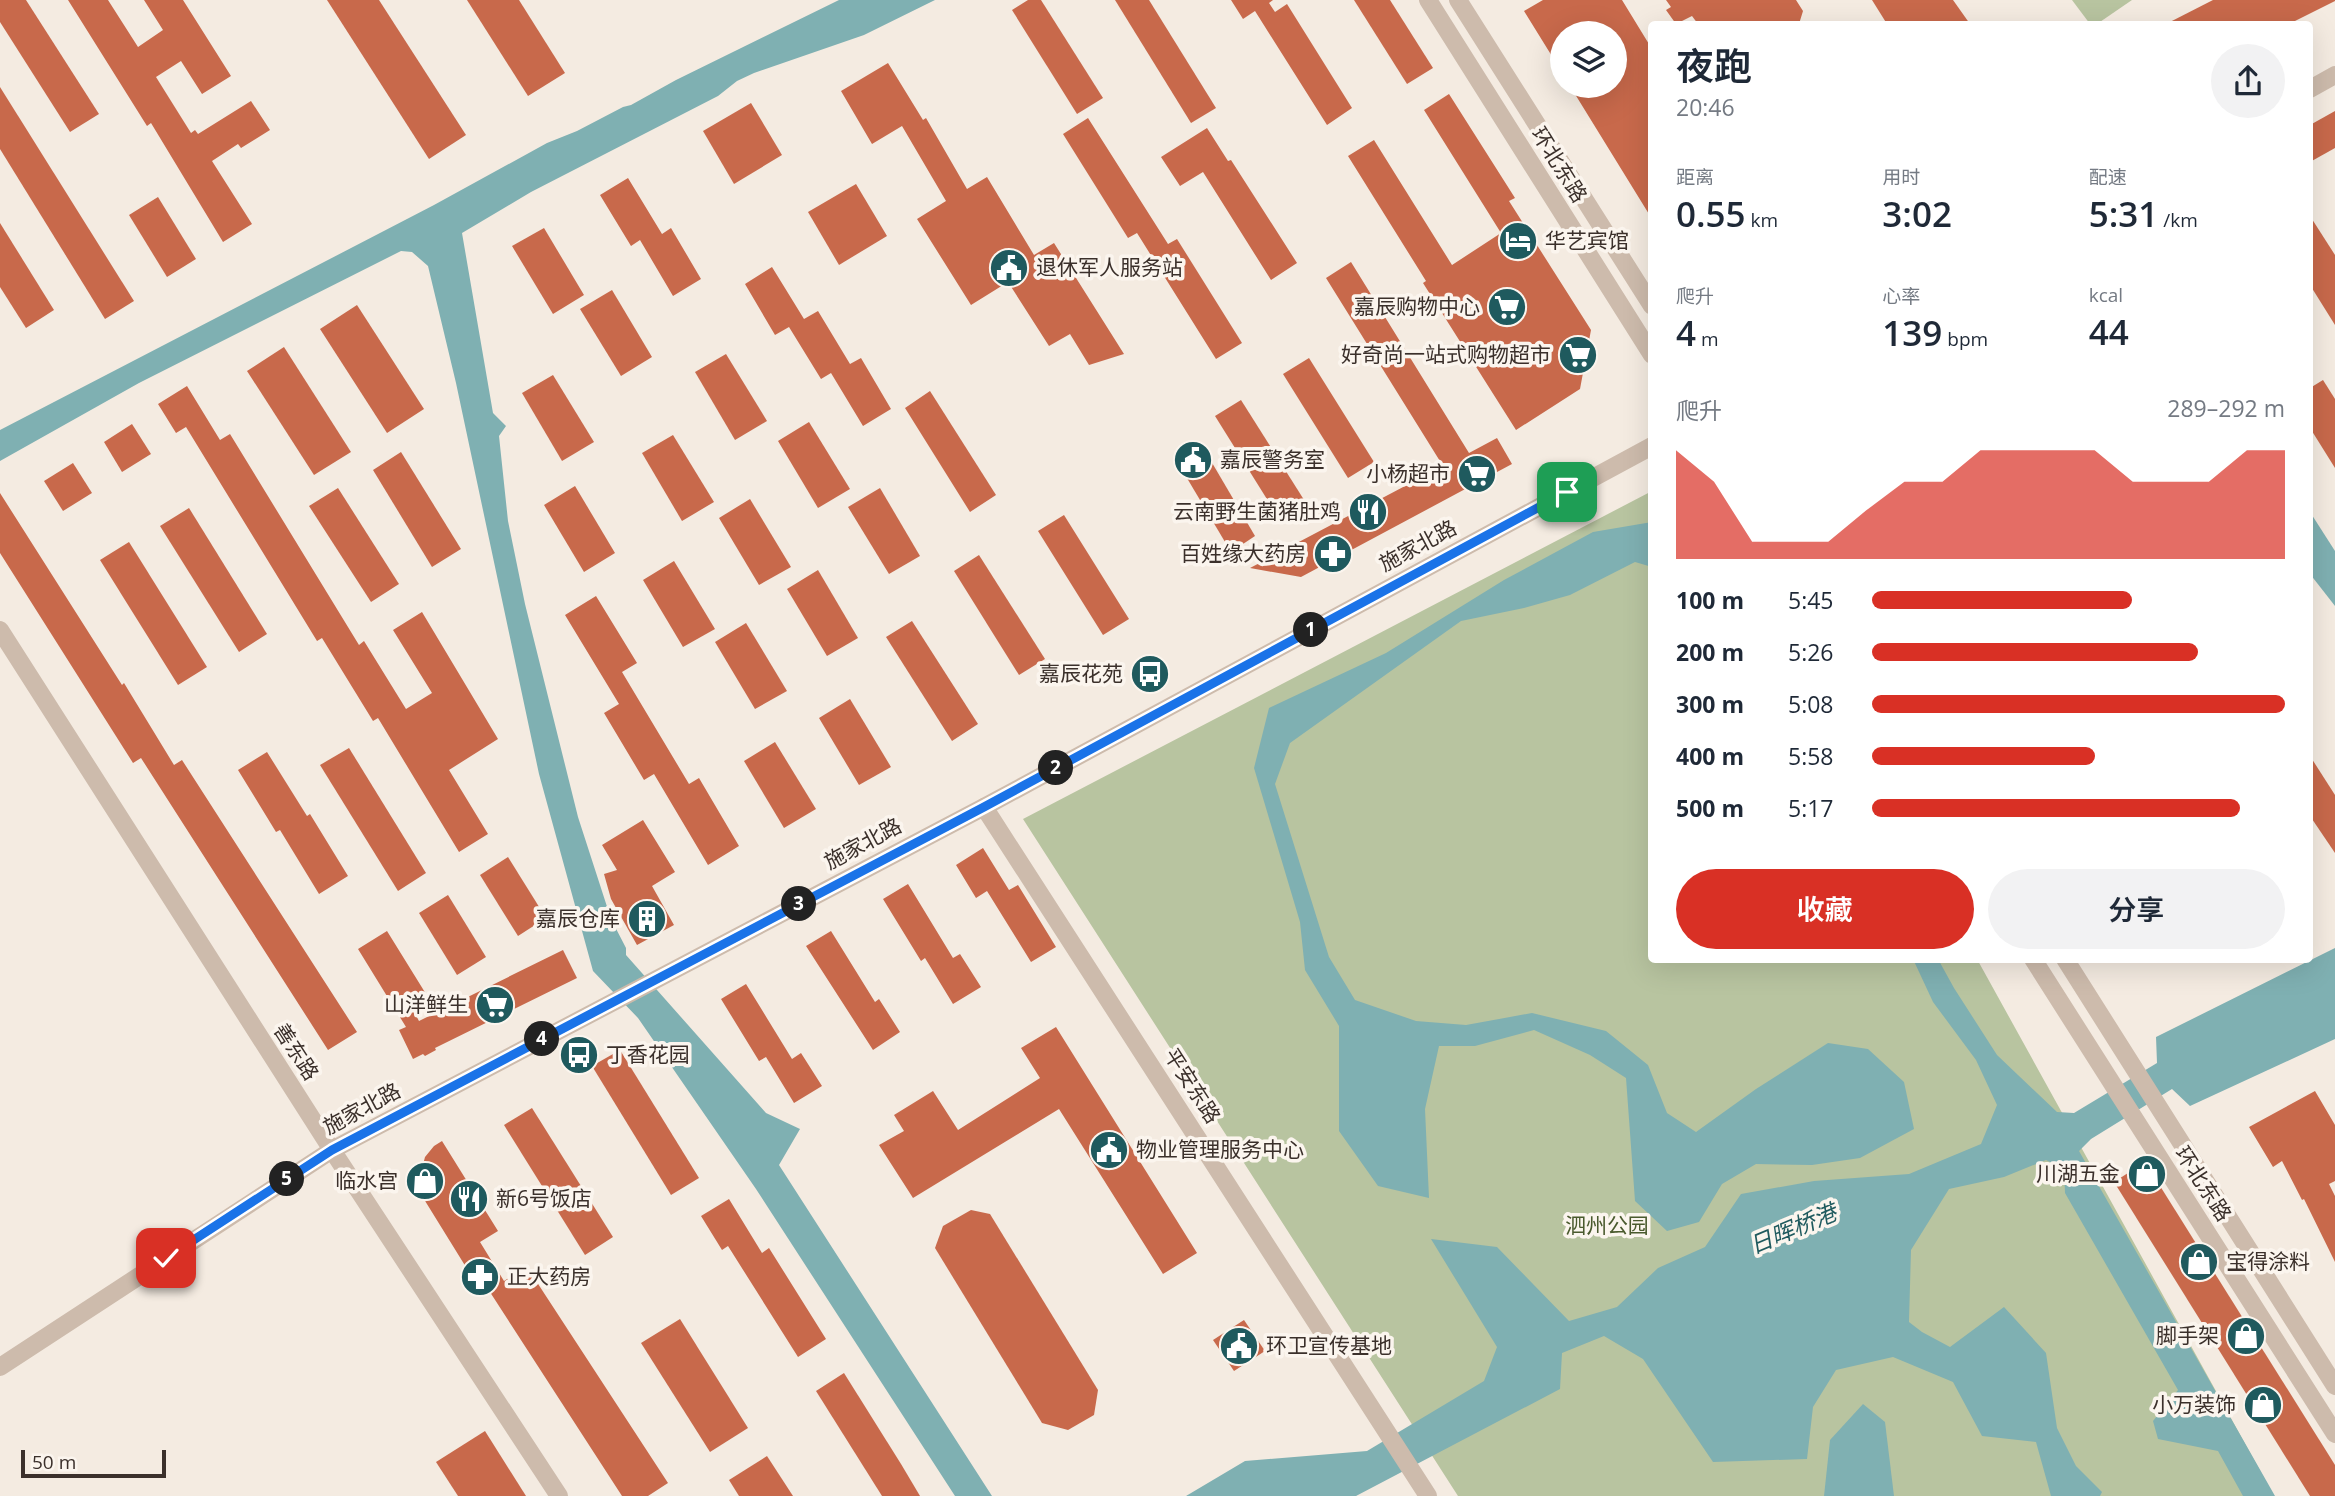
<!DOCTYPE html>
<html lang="zh">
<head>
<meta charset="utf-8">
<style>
	body { margin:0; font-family:"Open Sans","Noto Sans SC",sans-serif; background:#f2f2f3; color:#1f2937; height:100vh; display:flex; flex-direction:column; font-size:26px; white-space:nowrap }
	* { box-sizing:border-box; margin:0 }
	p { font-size:23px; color:#747a83 }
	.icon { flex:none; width:38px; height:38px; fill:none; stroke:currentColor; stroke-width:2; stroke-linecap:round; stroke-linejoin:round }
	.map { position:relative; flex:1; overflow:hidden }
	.details { position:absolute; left:1648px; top:21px; width:665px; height:942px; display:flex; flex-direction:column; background:#fff; border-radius:7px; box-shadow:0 7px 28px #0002 }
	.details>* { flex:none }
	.controls { position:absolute; left:1550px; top:21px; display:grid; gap:14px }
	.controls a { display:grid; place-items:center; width:77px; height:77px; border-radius:50%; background:#fff; box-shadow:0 7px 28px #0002; font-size:35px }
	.scale { position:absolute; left:21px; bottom:18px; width:145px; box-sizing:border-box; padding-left:7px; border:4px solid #3b302b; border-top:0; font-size:19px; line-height:24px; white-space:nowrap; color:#3b302b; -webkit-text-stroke:5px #fbf5ee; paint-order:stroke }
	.pin { position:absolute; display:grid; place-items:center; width:60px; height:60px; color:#fff; margin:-30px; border-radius:14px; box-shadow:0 4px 10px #0006 }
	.km { position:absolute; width:35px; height:35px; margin:-18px; border-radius:50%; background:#222; color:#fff; font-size:19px; line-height:35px; text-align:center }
	.round { display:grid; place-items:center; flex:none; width:74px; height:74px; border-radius:37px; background:#f2f2f3 }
	.headline { display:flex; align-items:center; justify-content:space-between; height:119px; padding:0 28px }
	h1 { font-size:38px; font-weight:600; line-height:52px }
	.metrics { display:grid; grid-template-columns:repeat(3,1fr); gap:10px; height:119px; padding:7px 28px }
	.metrics div { display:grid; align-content:center }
	.metrics b { font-size:35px; font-weight:600 }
	.metrics small { font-size:19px; font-weight:400 }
	.metrics p { font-size:19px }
	.chart { height:196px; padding:14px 28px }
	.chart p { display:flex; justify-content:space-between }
	.chart svg { width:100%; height:126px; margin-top:7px; fill:#d93025; opacity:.7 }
	.cta { display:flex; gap:14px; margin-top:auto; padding:14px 28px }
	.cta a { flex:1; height:80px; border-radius:42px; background:#d93025; color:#fff; font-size:28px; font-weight:600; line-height:80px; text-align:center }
	.cta a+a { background:#f2f2f3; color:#1f2937 }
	ul { padding:0 28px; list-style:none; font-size:23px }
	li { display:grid; grid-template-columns:112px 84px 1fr; align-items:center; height:52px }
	li i { height:18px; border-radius:9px; background:#d93025 }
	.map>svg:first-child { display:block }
</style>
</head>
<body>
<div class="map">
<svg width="2335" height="1496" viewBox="0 0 2335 1496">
	<rect width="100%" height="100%" fill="#f4ebe1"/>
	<g fill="#b8c4a0">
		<path d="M2072 0H2132L2097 24H2090Z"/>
		<path d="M1652 491V959H1977L2274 1496H1458L1023 819Z"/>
	</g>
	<g fill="#7fb0b2">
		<path d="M839 0H935L864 35 754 73 737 81 718 96 531 192 462 233 493 413 506 426 499 436 508 521 525 604 578 817 611 919 626 948V955L766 1113 800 1129 779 1165 992 1496H955L756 1189 638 1018 593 971 539 774 456 383 428 266 412 252 401 251 139 383 0 461V430L434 205 547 143 577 131 623 107 631 105 676 80Z"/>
		<path d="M2310 512 2335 551V606L2310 574Z"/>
		<path d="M1652 522V567L1635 562 1570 595 1524 608 1461 621 1290 743 1275 784 1329 957 1355 1000 1416 1021 1466 1025 1532 1013 1606 1031 1648 1065 1667 1113 1696 1132 1756 1089 1828 1043 1868 1049 1904 1082 1914 1129 1860 1158 1812 1165 1756 1164 1722 1184 1699 1222 1667 1231 1635 1201 1626 1078 1590 1055 1534 1030 1475 1046H1439L1425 1109 1429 1198 1378 1186 1339 1131V1026L1305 970 1300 922 1254 768 1269 708 1386 653 1504 580 1593 532Z"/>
		<path d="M2335 948V1039L2190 1106 2172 1089 2091 1139 2079 1151 2275 1496H2243L2218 1451 2158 1439 2153 1421 2178 1390 2065 1193 2064 1169 2046 1160 2004 1177 1949 1189 1911 1250 1909 1322 1922 1332 1950 1347 2004 1307 2046 1353 2057 1428 2076 1466 2102 1492 2100 1496H2051L2036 1442 1982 1436 1953 1382 1893 1357 1836 1370 1813 1407 1807 1459 1713 1462 1643 1359 1604 1336 1562 1353 1560 1389 1356 1496H1186L1245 1461 1367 1451 1484 1381 1497 1347 1431 1239 1497 1247 1569 1321 1617 1307 1658 1268 1705 1247 1741 1194 1814 1181 1909 1174 1981 1144 1997 1105 1976 1060 1933 1002 1913 959H1938L1954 988 1997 1055 2057 1112 2074 1113 2157 1063 2156 1037Z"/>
		<path d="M1863 1404 1885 1422 1894 1496H1824L1830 1440Z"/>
	</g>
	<g fill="#c8694b">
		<path d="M0 0H26L99 114 70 132 0 22Z"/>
		<path d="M68 0H108L138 47 163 30 144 0H183L231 76 202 94 181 61 156 77 191 133 195 130 198 134 251 101 270 130 241 148 238 144 212 161 252 224 223 242 151 123 147 126Z"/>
		<path d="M327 0H379L466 135 429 159Z"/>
		<path d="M467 0H519L565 73 528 96Z"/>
		<path d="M1028 0H1041L1103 98 1077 114 1012 10Z"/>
		<path d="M1115 0H1149L1216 108 1191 123Z"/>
		<path d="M1231 0H1273L1269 3 1275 12 1287 4 1352 108 1327 125 1255 11 1243 19Z"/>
		<path d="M1354 0H1390L1433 68 1407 84Z"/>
		<path d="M1543 0H1622L1652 49V219L1570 86H1615V33H1563V74L1524 11Z"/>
		<path d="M1666 0H1796L1803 11 1799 24H1698L1692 16 1676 24 1666 10 1671 7Z"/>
		<path d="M1872 0H1953L1970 24H1887Z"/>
		<path d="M2213 0H2335V1L2289 24H2166Z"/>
		<path d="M888 63 923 120 926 118 967 189 987 177 1034 255 1054 243 1124 354 1089 365 1070 334 1049 346 1008 282 971 305 917 219 946 201 902 126 872 144 841 91Z"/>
		<path d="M0 87 134 301 105 319 0 149Z"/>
		<path d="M1449 94 1515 198 1509 201 1591 330 1580 389 1516 430 1423 283 1426 281 1348 156 1374 140 1452 265 1501 233 1424 110Z"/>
		<path d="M751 103 782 155 734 184 703 131Z"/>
		<path d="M2335 111V148L2310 162V125Z"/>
		<path d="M1088 118 1168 244 1177 239 1242 343 1216 359 1137 233 1128 238 1063 134Z"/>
		<path d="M1207 128 1228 161 1231 160 1297 263 1271 280 1203 172 1180 186 1161 157Z"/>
		<path d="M628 178 662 234 671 228 701 279 673 296 640 240 631 246 600 195Z"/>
		<path d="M856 184 887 236 839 265 808 212Z"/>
		<path d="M158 197 196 259 167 277 129 215Z"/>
		<path d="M2310 216 2335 255V325L2310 285Z"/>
		<path d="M0 223 54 310 26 328 0 287Z"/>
		<path d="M544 228 584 295 553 314 512 246Z"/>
		<path d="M1351 262 1469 453 1497 438 1512 464 1301 577 1250 568 1292 546 1297 547 1295 544 1443 466 1326 278Z"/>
		<path d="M772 267 804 319 818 311 850 364 861 358 891 409 863 426 831 373 821 379 789 327 775 335 745 284Z"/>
		<path d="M612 290 652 357 621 376 580 309Z"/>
		<path d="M357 305 424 409 387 433 320 329Z"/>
		<path d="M284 347 351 452 314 475 247 371Z"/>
		<path d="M726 354 767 421 735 440 695 372Z"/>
		<path d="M1309 358 1374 462 1348 478 1283 374Z"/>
		<path d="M553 375 594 442 562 461 522 393Z"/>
		<path d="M2323 380 2335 399V468L2310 428V388Z"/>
		<path d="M187 386 220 440 230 434 359 645 364 641 406 709 432 693 393 630 422 612 498 739 449 770 488 834 459 852 378 718 373 721 322 638 317 641 186 427 176 433 158 404Z"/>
		<path d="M930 391 996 495 970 512 905 408Z"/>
		<path d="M1241 400 1306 503 1280 520 1215 416Z"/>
		<path d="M809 422 850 489 818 508 778 441Z"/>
		<path d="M132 424 151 454 122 472 104 442Z"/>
		<path d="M673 435 714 502 682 521 642 453Z"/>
		<path d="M1201 444 1255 536 1231 552 1175 458Z"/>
		<path d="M401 452 461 549 432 567 373 470Z"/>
		<path d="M73 463 92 493 63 511 44 481Z"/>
		<path d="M575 486 615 553 584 572 544 505Z"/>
		<path d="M338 488 399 584 371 602 309 506Z"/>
		<path d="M880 488 920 556 889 574 848 507Z"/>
		<path d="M0 493 122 685 124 683 174 765 182 760 357 1032 328 1050 141 758 133 763 0 553Z"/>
		<path d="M750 499 791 567 759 585 719 518Z"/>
		<path d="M189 508 267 634 239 652 160 526Z"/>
		<path d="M1064 515 1129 619 1103 635 1038 531Z"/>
		<path d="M129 542 207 667 178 685 100 560Z"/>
		<path d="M979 555 1045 659 1019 675 954 571Z"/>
		<path d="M674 561 715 629 683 647 643 580Z"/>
		<path d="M818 570 858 638 827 656 787 589Z"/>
		<path d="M596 596 637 663 622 672 689 784 699 778 739 846 708 865 654 774 644 780 604 713 619 704 565 615Z"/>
		<path d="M912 621 978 724 952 741 886 637Z"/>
		<path d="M746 623 787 691 755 709 715 642Z"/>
		<path d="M850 699 891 767 859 785 819 718Z"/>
		<path d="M775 742 816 809 784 828 744 761Z"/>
		<path d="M349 748 426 873 398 891 320 765Z"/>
		<path d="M267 752 307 816 310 814 348 876 319 894 280 830 276 832 238 770Z"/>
		<path d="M2310 756 2335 795V853L2310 816Z"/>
		<path d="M643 820 675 872 652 886 674 925 637 945 611 899 604 874 617 870 602 845Z"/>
		<path d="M983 848 1009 890 1018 885 1056 947 1031 962 987 891 976 898 956 865Z"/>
		<path d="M508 857 546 918 518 936 480 875Z"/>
		<path d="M908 884 953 958 960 954 981 987 953 1004 925 958 921 961 883 899Z"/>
		<path d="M448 895 486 957 457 975 419 913Z"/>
		<path d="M387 931 426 994 410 1004 419 1021 563 950 577 978 435 1048 436 1050 425 1056 423 1054 413 1059 399 1030 406 1027 358 949Z"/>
		<path d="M831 931 875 1002 879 999 900 1032 873 1050 806 946Z"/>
		<path d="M746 984 792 1059 801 1053 822 1086 794 1103 766 1057 759 1061 721 999Z"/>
		<path d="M1056 1027 1197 1253 1163 1274 1059 1109 913 1198 879 1145 904 1131 894 1115 933 1091 958 1130 1040 1078 1021 1048Z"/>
		<path d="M620 1050 699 1178 671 1195 592 1066Z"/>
		<path d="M2315 1091 2335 1125V1181L2329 1184 2335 1196V1262L2304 1199 2302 1200 2282 1161 2273 1167 2249 1127Z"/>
		<path d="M532 1108 613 1237 585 1255 504 1125Z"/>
		<path d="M442 1141 498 1231 480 1242 504 1281 527 1267 668 1483 648 1496H622L488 1289 482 1293 422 1196 419 1180 425 1157 434 1146Z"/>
		<path d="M2145 1162 2335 1465V1496H2310L2114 1182Z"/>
		<path d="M729 1199 762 1253 769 1248 826 1339 798 1357 728 1246 722 1250 701 1216Z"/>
		<path d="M971 1210 990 1214 1098 1390 1094 1415 1068 1430 1042 1423 935 1248 943 1226Z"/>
		<path d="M680 1319 748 1428 710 1452 641 1343Z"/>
		<path d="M1244 1320 1265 1351 1234 1371 1213 1340Z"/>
		<path d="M844 1373 901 1464 920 1496H882L816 1391Z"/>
		<path d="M485 1431 526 1496H458L436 1462Z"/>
		<path d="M767 1456 793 1496H739L729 1480Z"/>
	</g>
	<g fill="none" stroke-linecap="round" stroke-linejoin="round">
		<g stroke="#cdbbac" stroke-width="18">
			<path d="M2310 89 2335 75"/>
			<path d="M0 630 332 1150 559 1496"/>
			<path d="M984 807 1428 1496"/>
			<path d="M0 1367 332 1150 984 807 1652 446"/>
		</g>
		<g stroke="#cdbbac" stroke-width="18">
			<path d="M1428 0 1652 355"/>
			<path d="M1458 0 1652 306"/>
			<path d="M2033 959 2335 1434"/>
			<path d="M2065 959 2335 1386"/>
		</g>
	</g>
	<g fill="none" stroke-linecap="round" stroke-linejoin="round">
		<g stroke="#fff" stroke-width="14">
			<path id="route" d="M166 1258 332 1150 984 807 1567 492"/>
		</g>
		<use href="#route" stroke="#1a73e8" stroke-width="9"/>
	</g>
	<defs>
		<g id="hotel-disc" transform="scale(2.0125)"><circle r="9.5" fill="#1f5a5e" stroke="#fbf5ee"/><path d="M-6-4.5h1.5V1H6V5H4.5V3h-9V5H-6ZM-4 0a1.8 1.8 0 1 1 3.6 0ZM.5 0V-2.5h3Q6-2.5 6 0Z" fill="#fff"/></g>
		<g id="civic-disc" transform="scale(2.0125)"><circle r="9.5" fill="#1f5a5e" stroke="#fbf5ee"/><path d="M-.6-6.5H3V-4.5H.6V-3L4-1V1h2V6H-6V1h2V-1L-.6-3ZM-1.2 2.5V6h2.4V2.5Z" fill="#fff"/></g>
		<g id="supermarket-disc" transform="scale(2.0125)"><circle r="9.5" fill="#1f5a5e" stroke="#fbf5ee"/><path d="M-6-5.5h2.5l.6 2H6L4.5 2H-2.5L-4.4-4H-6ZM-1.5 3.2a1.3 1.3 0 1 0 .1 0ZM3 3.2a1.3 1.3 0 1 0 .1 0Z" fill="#fff"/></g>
		<g id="restaurant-disc" transform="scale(2.0125)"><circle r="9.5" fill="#1f5a5e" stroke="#fbf5ee"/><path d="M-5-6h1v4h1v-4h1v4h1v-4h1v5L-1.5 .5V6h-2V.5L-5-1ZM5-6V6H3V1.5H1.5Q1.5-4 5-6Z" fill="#fff"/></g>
		<g id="pharmacy-disc" transform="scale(2.0125)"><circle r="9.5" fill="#1f5a5e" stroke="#fbf5ee"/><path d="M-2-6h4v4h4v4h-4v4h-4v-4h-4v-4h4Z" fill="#fff"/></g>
		<g id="bus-disc" transform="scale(2.0125)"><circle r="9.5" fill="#1f5a5e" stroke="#fbf5ee"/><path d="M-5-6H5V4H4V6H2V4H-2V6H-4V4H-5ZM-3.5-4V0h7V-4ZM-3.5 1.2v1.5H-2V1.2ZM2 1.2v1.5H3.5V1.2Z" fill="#fff"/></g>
		<g id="building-disc" transform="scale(2.0125)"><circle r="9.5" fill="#1f5a5e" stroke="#fbf5ee"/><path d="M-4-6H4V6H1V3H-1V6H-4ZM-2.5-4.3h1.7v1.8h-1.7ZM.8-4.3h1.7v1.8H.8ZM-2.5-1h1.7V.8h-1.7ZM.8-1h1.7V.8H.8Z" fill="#fff"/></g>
		<g id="shop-disc" transform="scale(2.0125)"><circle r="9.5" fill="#1f5a5e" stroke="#fbf5ee"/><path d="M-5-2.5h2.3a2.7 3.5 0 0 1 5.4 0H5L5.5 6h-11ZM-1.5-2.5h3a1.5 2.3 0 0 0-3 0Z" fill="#fff"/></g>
	</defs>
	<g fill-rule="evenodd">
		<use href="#hotel-disc" x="1518" y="241"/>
		<use href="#civic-disc" x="1009" y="268"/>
		<use href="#supermarket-disc" x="1507" y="307"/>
		<use href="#supermarket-disc" x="1578" y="355"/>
		<use href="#civic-disc" x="1193" y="460"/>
		<use href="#supermarket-disc" x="1477" y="474"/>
		<use href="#restaurant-disc" x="1368" y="512"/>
		<use href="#pharmacy-disc" x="1333" y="554"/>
		<use href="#bus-disc" x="1150" y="674"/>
		<use href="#building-disc" x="647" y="919"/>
		<use href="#supermarket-disc" x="495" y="1005"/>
		<use href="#bus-disc" x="579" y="1055"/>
		<use href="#civic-disc" x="1109" y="1150"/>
		<use href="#shop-disc" x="2147" y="1174"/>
		<use href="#shop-disc" x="425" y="1181"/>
		<use href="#restaurant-disc" x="469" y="1199"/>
		<use href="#shop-disc" x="2199" y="1262"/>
		<use href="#pharmacy-disc" x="480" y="1277"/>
		<use href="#shop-disc" x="2246" y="1336"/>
		<use href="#civic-disc" x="1239" y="1346"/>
		<use href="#shop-disc" x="2263" y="1405"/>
	</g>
	<g text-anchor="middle" stroke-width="7" stroke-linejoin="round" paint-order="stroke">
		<g font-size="21" fill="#3b302b" stroke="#fbf5ee">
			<text transform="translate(1559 165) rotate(58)" y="7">环北东路</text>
			<text transform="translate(1418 546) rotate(-28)" y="7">施家北路</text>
			<text transform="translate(863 844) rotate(-28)" y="7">施家北路</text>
			<text transform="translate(296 1052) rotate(57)" y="7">善东路</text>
			<text transform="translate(1192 1086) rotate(57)" y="7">平安东路</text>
			<text transform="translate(362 1109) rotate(-28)" y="7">施家北路</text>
			<text transform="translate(2203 1184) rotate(57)" y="7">环北东路</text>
		</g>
		<g font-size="21" fill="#3b302b" stroke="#fbf5ee" text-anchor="end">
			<text x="1545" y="248" text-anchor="start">华艺宾馆</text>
			<text x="1036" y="275" text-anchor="start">退休军人服务站</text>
			<text x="1480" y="314">嘉辰购物中心</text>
			<text x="1551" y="362">好奇尚一站式购物超市</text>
			<text x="1220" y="467" text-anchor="start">嘉辰警务室</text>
			<text x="1450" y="481">小杨超市</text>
			<text x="1341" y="519">云南野生菌猪肚鸡</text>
			<text x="1306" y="561">百姓缘大药房</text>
			<text x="1123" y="681">嘉辰花苑</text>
			<text x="620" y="926">嘉辰仓库</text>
			<text x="468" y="1012">山洋鲜生</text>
			<text x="606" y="1062" text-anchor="start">丁香花园</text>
			<text x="1136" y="1157" text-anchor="start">物业管理服务中心</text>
			<text x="2120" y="1181">川湖五金</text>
			<text x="398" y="1188">临水宫</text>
			<text x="496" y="1206" text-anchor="start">新6号饭店</text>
			<text x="2226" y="1269" text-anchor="start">宝得涂料</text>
			<text x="507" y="1284" text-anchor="start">正大药房</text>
			<text x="2219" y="1343">脚手架</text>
			<text x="1266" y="1353" text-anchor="start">环卫宣传基地</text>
			<text x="2236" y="1412">小万装饰</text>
		</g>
		<g font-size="21" fill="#4a5a2e" stroke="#fbf5ee">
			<text x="1607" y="1233">泗州公园</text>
		</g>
		<g font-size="23" font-style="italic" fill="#1f5a5e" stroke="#fbf5ee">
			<text transform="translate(1793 1229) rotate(-23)" y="8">日晖桥港</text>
		</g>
	</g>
</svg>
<div class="controls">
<a><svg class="icon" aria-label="layers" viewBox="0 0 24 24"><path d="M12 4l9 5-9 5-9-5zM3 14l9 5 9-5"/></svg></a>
</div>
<div class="scale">50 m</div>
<div class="pin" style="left:1567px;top:492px;background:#1e9e55"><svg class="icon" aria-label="arrive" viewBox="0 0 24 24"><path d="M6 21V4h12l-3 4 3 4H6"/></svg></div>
<div class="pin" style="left:166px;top:1258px;background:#d93025"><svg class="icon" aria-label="check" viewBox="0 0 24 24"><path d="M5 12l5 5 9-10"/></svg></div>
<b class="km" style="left:1311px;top:630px">1</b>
<b class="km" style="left:1056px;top:768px">2</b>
<b class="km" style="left:799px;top:904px">3</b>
<b class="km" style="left:542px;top:1039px">4</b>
<b class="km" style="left:287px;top:1179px">5</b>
<section class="details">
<div class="headline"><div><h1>夜跑</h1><p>20:46</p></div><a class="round"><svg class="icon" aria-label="share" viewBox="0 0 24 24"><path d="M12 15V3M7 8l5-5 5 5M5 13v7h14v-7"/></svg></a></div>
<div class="metrics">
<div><p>距离</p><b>0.55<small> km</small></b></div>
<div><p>用时</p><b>3:02</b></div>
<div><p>配速</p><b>5:31<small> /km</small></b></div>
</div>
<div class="metrics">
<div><p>爬升</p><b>4<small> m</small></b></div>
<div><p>心率</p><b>139<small> bpm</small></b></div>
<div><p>kcal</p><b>44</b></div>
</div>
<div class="chart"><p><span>爬升</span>289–292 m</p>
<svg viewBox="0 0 160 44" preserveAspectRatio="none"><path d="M0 44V6L10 17L20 38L30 38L40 38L50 27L60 17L70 17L80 6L90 6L100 6L110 6L120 17L130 17L140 17L150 6L160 6V44z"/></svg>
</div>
<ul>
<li><b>100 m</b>5:45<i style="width:63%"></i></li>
<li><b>200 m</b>5:26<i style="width:79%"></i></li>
<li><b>300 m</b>5:08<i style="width:100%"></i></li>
<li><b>400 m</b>5:58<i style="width:54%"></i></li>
<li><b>500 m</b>5:17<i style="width:89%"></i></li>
</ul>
<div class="cta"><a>收藏</a><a>分享</a></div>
</section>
</div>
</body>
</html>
